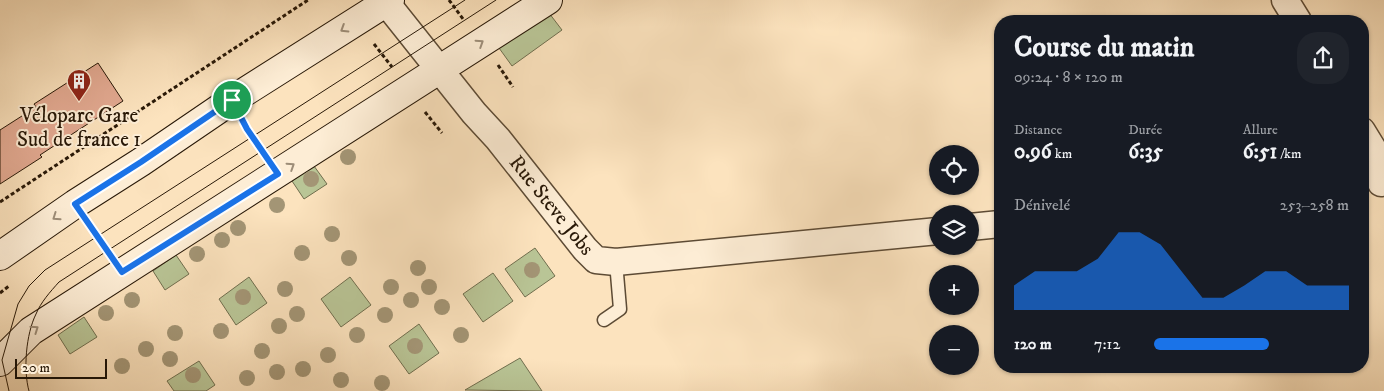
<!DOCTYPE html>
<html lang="fr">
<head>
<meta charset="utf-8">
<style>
	body { margin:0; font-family:"IM FELL DW Pica",serif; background:#20242c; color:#f1f3f6; height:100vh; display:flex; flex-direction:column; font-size:19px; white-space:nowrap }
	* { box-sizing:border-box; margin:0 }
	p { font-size:16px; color:#9ea1a6 }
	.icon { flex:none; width:28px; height:28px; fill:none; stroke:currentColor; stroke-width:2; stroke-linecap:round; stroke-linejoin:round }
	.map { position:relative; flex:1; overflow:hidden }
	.details { position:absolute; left:994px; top:15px; width:375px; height:358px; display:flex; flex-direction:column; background:#171b24; border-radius:20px; box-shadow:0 1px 4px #0004 }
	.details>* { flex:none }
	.buttons { position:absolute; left:929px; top:145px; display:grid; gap:10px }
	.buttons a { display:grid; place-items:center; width:50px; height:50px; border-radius:50%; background:#171b24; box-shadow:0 1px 4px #0004; font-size:25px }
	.scale { position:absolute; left:15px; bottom:12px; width:92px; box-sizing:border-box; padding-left:5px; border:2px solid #281807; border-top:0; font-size:14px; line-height:18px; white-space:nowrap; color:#281807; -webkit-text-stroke:4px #fdedd5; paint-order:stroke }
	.pin { position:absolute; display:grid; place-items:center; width:42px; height:42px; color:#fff; margin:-21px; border:2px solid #fff; border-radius:50%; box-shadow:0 1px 5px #0007 }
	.round { display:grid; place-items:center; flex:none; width:52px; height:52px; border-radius:20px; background:#20242c }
	.summary { display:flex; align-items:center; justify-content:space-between; height:85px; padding:0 20px }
	h1 { font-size:28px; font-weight:700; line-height:38px }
	.stats { display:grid; grid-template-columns:repeat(3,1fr); gap:8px; height:85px; padding:5px 20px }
	.stats div { display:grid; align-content:center }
	.stats b { font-size:21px; font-weight:700 }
	.stats small { font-size:14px; font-weight:400 }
	.stats p { font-size:14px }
	.chart { height:140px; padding:10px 20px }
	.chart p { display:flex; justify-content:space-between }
	.chart svg { width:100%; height:90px; margin-top:5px; fill:#1a73e8; opacity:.7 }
	ul { padding:0 20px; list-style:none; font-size:16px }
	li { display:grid; grid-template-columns:80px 60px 1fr; align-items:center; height:38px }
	li i { height:12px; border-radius:6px; background:#1a73e8 }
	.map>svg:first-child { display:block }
</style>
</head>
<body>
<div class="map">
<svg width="1384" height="391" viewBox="0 0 1384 391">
	<rect width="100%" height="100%" fill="#fce3be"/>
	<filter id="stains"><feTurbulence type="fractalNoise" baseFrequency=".004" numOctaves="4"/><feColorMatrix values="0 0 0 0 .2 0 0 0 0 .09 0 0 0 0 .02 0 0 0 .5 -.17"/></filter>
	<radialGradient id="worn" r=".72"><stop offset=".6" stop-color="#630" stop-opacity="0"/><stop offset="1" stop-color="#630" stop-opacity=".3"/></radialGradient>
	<g fill="#b9c596" stroke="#706e4e">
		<path d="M549 13 562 30 512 66 499 48Z"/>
		<path d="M314 166 327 184 304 199 292 181Z"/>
		<path d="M535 248 555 276 525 297 505 269Z"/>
		<path d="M176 255 189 274 165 290 153 271Z"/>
		<path d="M493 273 513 301 483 322 463 294Z"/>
		<path d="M249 277 267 303 236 325 219 299Z"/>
		<path d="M350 277 371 305 341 327 321 299Z"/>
		<path d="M84 317 97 337 70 354 58 335Z"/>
		<path d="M419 324 439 353 409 374 389 346Z"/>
		<path d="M520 358 542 391 465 390Z"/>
		<path d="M199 361 215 385 206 391H174L167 381Z"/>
	</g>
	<path fill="#e2a991" stroke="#281807" d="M98 63 123 101 40 155 42 157 0 184V130L36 107 34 104Z"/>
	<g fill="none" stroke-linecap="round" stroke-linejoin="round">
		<g stroke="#5d4b35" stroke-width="15">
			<path id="lane" d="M604 320 620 309 616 262"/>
		</g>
		<g stroke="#5d4b35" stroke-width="29">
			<g id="street">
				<path d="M384 0 474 113 498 139 585 249 596 260 616 262 938 231"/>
				<path d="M1285 0 1298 21"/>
				<path d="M1362 131 1373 149 1381 183"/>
				<path d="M970 227 1000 224"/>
			</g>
		</g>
		<g stroke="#281807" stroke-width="30">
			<g id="secondary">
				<path d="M0 256 75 204 141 162 232 100 390 0"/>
				<path d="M0 362 31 331 548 0"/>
			</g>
		</g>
		<g stroke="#281807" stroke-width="3" stroke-dasharray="4 2.5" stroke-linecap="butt">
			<path d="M449 0 463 19"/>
			<path d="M374 44 392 67"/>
			<path d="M498 65 513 87"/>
			<path d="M425 112 442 133"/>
			<path d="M245 125 261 149"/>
			<path d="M0 202 308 0"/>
			<path d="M91 227 106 249"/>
			<path d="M0 293 9 286"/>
		</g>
		<use href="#lane" stroke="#fdedd5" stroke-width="12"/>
		<use href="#street" stroke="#fdedd5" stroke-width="26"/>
		<use href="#secondary" stroke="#fdedd5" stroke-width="28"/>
		<g stroke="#281807" stroke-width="1">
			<path d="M9 391 2 360 18 304 29 286 45 270 465 0"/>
			<path d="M29 391C23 370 26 334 36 314 41 302 50 292 59 282L496 0"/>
		</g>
	</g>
	<g fill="#a39575">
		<circle cx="348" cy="157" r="8"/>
		<circle cx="311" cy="179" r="8"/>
		<circle cx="277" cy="205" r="8"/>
		<circle cx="238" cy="228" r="8"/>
		<circle cx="332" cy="234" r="8"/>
		<circle cx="222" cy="240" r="8"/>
		<circle cx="302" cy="253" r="8"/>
		<circle cx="197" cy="254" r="8"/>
		<circle cx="349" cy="258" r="8"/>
		<circle cx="418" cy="268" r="8"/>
		<circle cx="532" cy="270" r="8"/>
		<circle cx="391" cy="287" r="8"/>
		<circle cx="429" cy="287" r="8"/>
		<circle cx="285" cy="289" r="8"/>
		<circle cx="243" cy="297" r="8"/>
		<circle cx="132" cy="300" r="8"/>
		<circle cx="411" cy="300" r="8"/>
		<circle cx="442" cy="307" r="8"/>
		<circle cx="106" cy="313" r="8"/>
		<circle cx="297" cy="314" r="8"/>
		<circle cx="385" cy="315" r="8"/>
		<circle cx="279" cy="326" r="8"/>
		<circle cx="221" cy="331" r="8"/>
		<circle cx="175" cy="333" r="8"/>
		<circle cx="357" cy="335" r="8"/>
		<circle cx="461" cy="335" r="8"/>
		<circle cx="415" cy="346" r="8"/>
		<circle cx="146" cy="349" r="8"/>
		<circle cx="262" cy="351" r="8"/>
		<circle cx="328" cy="355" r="8"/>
		<circle cx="170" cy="359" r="8"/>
		<circle cx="122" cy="366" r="8"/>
		<circle cx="303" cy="369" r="8"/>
		<circle cx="277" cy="372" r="8"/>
		<circle cx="193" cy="375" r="8"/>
		<circle cx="247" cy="378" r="8"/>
		<circle cx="341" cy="380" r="8"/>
		<circle cx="382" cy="383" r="8"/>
	</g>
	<defs><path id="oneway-chevron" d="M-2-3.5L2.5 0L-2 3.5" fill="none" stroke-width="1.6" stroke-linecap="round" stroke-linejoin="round" transform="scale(1.25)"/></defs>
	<g stroke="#9d8d78">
		<use href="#oneway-chevron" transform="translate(344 29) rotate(148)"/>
		<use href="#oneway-chevron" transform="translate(480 43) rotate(-33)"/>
		<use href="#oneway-chevron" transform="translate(291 166) rotate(-33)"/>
		<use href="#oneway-chevron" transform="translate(56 217) rotate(145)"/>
		<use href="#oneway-chevron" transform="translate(35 329) rotate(-35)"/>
	</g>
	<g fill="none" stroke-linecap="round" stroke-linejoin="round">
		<g stroke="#fff" stroke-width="10">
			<path id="route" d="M232 100 247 129 278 174 122 272 75 204 141 162Z"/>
		</g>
		<use href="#route" stroke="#1a73e8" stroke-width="6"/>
	</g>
	<defs>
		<g id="building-pin" transform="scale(1.25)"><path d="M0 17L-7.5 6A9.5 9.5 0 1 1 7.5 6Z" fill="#8f2418" stroke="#fdedd5"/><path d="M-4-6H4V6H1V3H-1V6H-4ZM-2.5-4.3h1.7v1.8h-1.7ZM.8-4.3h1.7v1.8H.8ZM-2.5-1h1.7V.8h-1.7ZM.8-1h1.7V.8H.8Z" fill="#fff"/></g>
	</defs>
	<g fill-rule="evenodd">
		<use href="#building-pin" x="79" y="81"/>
	</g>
	<g text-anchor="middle" stroke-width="4" stroke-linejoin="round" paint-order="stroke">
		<g font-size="21" fill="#281807" stroke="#fdedd5">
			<text x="79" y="122">Véloparc Gare<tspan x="79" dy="24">Sud de france 1</tspan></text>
		</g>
		<g font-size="21" fill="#281807" stroke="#fdedd5">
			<text transform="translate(552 205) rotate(51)" y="7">Rue Steve Jobs</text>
		</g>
	</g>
	<rect width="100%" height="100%" filter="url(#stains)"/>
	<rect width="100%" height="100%" fill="url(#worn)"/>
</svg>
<div class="buttons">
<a><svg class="icon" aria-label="locate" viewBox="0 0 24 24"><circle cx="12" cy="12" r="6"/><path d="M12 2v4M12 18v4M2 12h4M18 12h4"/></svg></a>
<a><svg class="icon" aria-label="layers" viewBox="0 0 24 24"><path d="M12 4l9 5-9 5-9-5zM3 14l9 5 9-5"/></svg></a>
<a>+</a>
<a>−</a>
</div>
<div class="scale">20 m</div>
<div class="pin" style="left:232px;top:100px;background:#1e9e55"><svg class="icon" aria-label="arrive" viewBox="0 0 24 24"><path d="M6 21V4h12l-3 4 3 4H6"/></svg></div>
<section class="details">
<div class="summary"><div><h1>Course du matin</h1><p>09:24 · 8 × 120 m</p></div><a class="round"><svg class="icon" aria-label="share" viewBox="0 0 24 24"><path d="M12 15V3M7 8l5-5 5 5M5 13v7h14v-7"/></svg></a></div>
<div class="stats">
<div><p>Distance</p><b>0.96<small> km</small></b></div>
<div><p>Durée</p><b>6:35</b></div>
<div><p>Allure</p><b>6:51<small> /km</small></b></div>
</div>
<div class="chart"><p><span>Dénivelé</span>253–258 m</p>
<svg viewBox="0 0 160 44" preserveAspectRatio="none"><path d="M0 44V32L10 25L20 25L30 25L40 19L50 6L60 6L70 12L80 25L90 38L100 38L110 32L120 25L130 25L140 32L150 32L160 32V44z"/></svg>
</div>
<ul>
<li><b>120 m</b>7:12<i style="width:59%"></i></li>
</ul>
</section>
</div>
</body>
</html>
